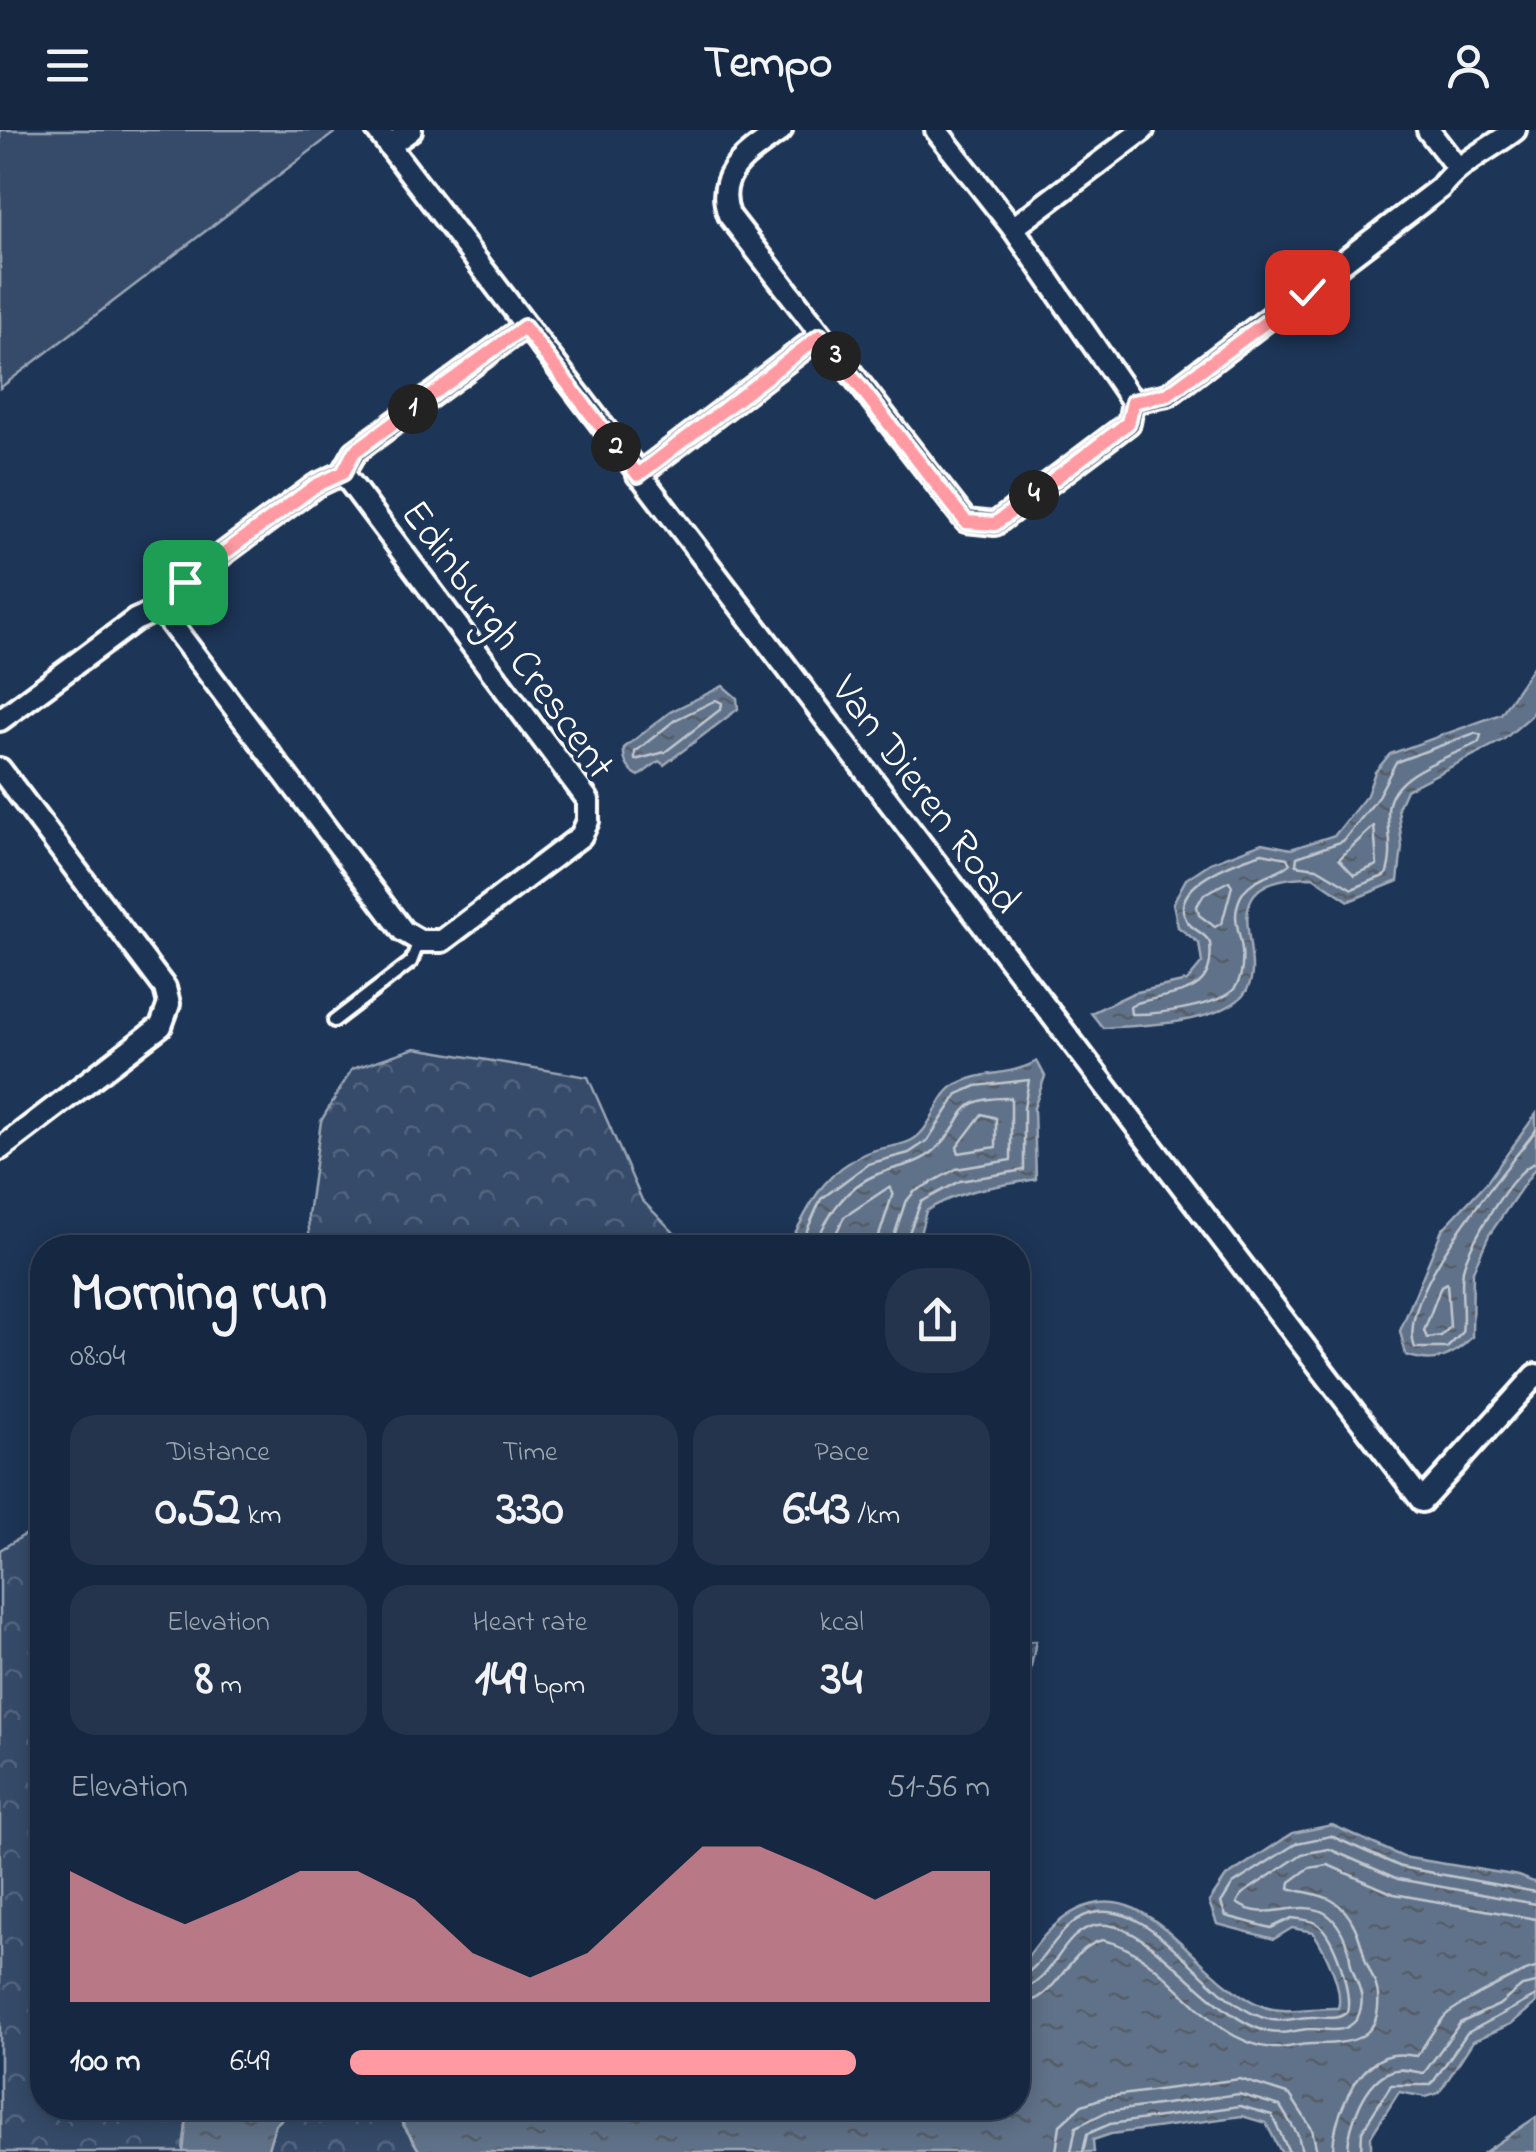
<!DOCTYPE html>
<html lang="en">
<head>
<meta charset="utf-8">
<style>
	body { margin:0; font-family:"Indie Flower",sans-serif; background:#23344c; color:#f1f3f6; height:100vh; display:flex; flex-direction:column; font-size:38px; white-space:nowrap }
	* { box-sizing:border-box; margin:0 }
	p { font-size:32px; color:#9ea6b1 }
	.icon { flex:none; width:55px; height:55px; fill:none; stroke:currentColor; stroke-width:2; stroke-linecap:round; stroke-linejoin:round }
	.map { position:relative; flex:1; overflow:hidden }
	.drawer { position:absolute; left:30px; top:1105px; width:1000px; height:885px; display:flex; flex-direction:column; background:#162841; border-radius:40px; box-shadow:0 5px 25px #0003,0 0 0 2px #35445a }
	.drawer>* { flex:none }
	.pin { position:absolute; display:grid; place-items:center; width:85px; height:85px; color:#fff; margin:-42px; border-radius:20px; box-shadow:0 5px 15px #0006 }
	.km { position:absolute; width:50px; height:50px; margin:-25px; border-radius:50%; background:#222; color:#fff; font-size:28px; line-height:50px; text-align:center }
	.round { display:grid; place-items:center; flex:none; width:105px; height:105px; border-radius:40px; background:#23344c }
	.head { display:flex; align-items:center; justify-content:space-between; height:170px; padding:0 40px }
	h1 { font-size:55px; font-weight:800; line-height:75px }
	.metrics { display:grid; grid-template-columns:repeat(3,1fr); gap:15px; height:170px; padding:10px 40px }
	.metrics div { display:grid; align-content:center; border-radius:25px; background:#23344c; text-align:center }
	.metrics b { font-size:50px; font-weight:800 }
	.metrics small { font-size:28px; font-weight:400 }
	.metrics p { font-size:28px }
	.chart { height:280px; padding:20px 40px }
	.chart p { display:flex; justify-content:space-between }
	.chart svg { width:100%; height:180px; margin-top:10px; fill:#ff9aa2; opacity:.7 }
	ul { padding:0 40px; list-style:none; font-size:32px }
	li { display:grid; grid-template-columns:160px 120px 1fr; align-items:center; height:75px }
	li i { height:25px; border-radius:12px; background:#ff9aa2 }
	header { display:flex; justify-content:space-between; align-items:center; height:130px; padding:0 40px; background:#162841; font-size:45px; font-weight:800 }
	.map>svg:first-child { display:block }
</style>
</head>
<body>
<header><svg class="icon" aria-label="menu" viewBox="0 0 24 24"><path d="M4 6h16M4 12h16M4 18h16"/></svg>Tempo<svg class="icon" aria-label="person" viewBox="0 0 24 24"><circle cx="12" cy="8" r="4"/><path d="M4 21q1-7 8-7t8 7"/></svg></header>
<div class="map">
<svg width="1536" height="2022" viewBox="0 0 1536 2022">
	<defs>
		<pattern id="forest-crowns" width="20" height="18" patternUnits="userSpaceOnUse" patternTransform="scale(2.5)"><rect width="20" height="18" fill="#364b69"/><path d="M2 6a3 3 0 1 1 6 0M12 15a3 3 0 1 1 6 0" fill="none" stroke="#546680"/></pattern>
		<pattern id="water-ripples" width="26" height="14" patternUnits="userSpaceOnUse" patternTransform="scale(2.5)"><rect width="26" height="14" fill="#617289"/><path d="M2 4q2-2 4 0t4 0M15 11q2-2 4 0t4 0" fill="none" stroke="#555d67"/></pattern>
	</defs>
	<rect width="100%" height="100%" fill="#1d3557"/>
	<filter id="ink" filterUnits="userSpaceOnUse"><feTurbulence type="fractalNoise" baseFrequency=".01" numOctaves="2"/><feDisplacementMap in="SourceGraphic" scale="20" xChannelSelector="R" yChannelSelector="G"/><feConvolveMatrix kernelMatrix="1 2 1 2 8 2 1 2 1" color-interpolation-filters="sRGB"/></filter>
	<g filter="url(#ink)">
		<g fill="url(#forest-crowns)" stroke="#9aa5b4" stroke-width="2.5">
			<path d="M415 918 588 947 642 1070 688 1117H310L308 1085 321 991 352 939Z"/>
			<path d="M42 1394V1978H188L183 2022H0V1420Z"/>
			<path d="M1036 1511 1019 1599 1018 1602V1512Z"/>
			<path d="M294 1978H393L420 2022H267L275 1995Z"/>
		</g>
		<path fill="#364b69" stroke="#9aa5b4" stroke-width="2.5" d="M0 0H338L0 258Z"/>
		<g fill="url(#water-ripples)" stroke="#a0aab8" stroke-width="2.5">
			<path d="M1536 532V575L1531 586 1503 610 1406 660 1398 678 1402 717 1398 751 1349 771 1313 747C1192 747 1285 837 1237 871 1204 895 1143 895 1103 898L1091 883 1133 863 1187 851 1202 833 1199 813 1178 797 1173 773 1186 749 1210 733 1262 713 1291 719 1335 705 1367 665 1375 642 1390 624 1501 584Z"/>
			<path d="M723 556 737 568 738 579 664 635 659 631 639 646C627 640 623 631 624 618L670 582Z"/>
			<path d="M1037 931 1045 946 1034 978 1036 1049C997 1057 960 1059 926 1081L919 1108 908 1117H787C811 1078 816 1048 864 1024 882 1015 906 1019 921 1003 935 989 939 963 957 954 982 941 1011 946 1037 931Z"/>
			<path d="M1536 984V1037L1489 1105 1473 1141 1472 1207C1451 1228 1435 1235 1406 1225L1400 1201 1442 1100 1487 1052Z"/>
			<path d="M1332 1695 1403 1727 1519 1746 1536 1753V1873L1511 1894 1473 1911 1439 1963 1426 1967 1399 1962 1371 2006V2022H1281L1266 1993 1242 1986 1111 2004 1093 2010 1094 2022H420L393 1978H1018C1018 1935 1013 1889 1018 1847 1019 1837 1026 1829 1032 1821 1056 1788 1093 1759 1135 1779 1184 1803 1212 1856 1262 1876 1284 1885 1314 1877 1338 1878 1344 1859 1325 1820 1313 1802L1292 1798 1274 1809 1217 1794 1209 1772 1226 1747 1293 1703Z"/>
			<path d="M188 1978H294L275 1995 267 2022H183Z"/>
			<path d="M1536 1987V2022H1485Z"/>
		</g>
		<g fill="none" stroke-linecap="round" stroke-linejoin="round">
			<g stroke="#c0c7d0" stroke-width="2.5">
				<path d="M716 570 722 573 721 579 665 622 635 630V622L675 590Z"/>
				<path d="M1475 603 1481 605 1479 612C1451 628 1388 642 1388 682 1388 704 1394 724 1386 745L1352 759 1317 738 1296 735 1297 727 1343 711 1376 670 1396 632Z"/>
				<path d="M1374 696 1377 735 1354 745 1339 729Z"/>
				<path d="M1262 723 1287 728 1290 734C1275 745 1249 747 1240 768 1231 789 1240 800 1242 820 1243 832 1242 848 1235 858 1221 876 1153 885 1131 884L1130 877 1137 873C1176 861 1216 867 1210 813 1205 802 1193 801 1187 791 1165 755 1240 730 1262 723Z"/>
				<path d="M1229 751 1232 756 1222 793 1215 797 1199 785 1197 776 1204 764Z"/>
				<path d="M982 984 996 988V1017L959 1023 957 1017Z"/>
				<path d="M1536 1000C1505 1042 1394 1166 1415 1218H1447L1462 1203C1465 1182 1460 1161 1463 1140 1466 1118 1516 1035 1536 1033"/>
				<path d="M799 1118 821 1069 868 1034 909 1023 927 1011 958 964 976 956 1029 950 1024 978V1040L960 1051 921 1072 903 1118"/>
				<path d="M813 1118C827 1087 844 1057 878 1044 898 1036 918 1035 935 1020 969 991 951 966 1011 968V1030L956 1039 914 1062 905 1073 890 1118"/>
				<path d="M829 1118 844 1087 889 1057 893 1063 875 1118"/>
				<path d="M1447 1153 1450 1197 1441 1206 1427 1208 1424 1201 1441 1156Z"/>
				<path d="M1018 1846C1044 1843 1058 1785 1099 1782 1165 1777 1208 1878 1272 1890 1285 1892 1298 1887 1310 1887 1324 1886 1336 1892 1347 1882 1353 1866 1334 1802 1316 1793 1310 1790 1299 1789 1292 1788L1271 1798 1226 1786 1221 1773 1233 1754 1297 1713 1331 1706 1401 1737 1536 1762"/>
				<path d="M1018 1859C1054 1857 1059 1800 1098 1795 1151 1789 1210 1890 1270 1902 1283 1905 1295 1900 1308 1899 1328 1898 1343 1906 1357 1889 1367 1867 1359 1859 1352 1838 1349 1830 1350 1822 1347 1815 1323 1745 1273 1801 1237 1773L1242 1764 1302 1724 1329 1719 1398 1749 1536 1774"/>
				<path d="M1018 1874C1059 1872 1064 1821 1102 1810 1170 1823 1200 1911 1273 1918 1286 1919 1298 1914 1311 1914 1346 1914 1382 1913 1378 1865 1377 1852 1369 1841 1365 1829 1360 1808 1353 1783 1333 1771 1320 1763 1303 1763 1289 1758L1290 1752 1309 1738 1328 1735 1394 1764 1536 1789"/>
				<path d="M1056 2022 1060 1995 1082 1975 1106 1967 1240 1949 1290 1965 1312 1999 1317 2022"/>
				<path d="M1071 2022 1076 1997 1106 1982 1239 1964 1280 1976 1298 2005 1302 2022"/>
				<path d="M1083 2022 1087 2004 1110 1994 1240 1976 1272 1985 1289 2022"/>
				<path d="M1333 2022C1333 1990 1353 1940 1385 1927 1396 1923 1406 1925 1417 1926 1426 1913 1434 1898 1445 1886 1453 1877 1524 1839 1536 1838"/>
				<path d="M1348 2022C1348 1997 1365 1949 1392 1941 1402 1937 1414 1942 1424 1943L1460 1893 1499 1875 1522 1856 1536 1853"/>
				<path d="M1361 2022 1362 2001 1391 1955H1431L1467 1903 1536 1866"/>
			</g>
			<g stroke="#fff" stroke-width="18">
				<path id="service" d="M334 891 411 832 419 811"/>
			</g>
			<g stroke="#fff" stroke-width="28">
				<g id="minor">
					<path d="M377 0 1422 1371 1536 1245"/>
					<path d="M781 0C750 23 713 42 729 85L966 391 995 394 1129 293 1133 272"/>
					<path d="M936 0 1013 98 1133 272"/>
					<path d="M1428 0 1456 36"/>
					<path d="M389 16 411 0"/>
					<path d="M1013 98 1143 0"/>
					<path d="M1133 272 1168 265 1440 58C1459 32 1489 20 1515 0"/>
					<path d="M638 345 820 206"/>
					<path d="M160 479 403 801 420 811H442L581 706 588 691V670L343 343"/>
					<path d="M0 590 135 490 160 479 185 452 315 356 343 343 355 322 524 197"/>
					<path d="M0 639 165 858 169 874 161 896 0 1019"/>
				</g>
			</g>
			<use href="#service" stroke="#1d3557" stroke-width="10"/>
			<use href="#minor" stroke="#1d3557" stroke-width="20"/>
		</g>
	</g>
	<g fill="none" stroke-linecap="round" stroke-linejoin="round" filter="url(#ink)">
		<g stroke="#fff" stroke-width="20">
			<path id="route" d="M185 452 315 356 343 343 354 322 524 197 638 345 820 206 966 392 995 394 1128 293 1133 272 1168 264 1307 162"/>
		</g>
		<use href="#route" stroke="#ff9aa2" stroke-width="12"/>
	</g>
	<g text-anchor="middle" stroke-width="9" stroke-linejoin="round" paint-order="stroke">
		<g font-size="42" fill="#fff" stroke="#1d3557">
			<text transform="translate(510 508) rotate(54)" y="15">Edinburgh Crescent</text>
			<text transform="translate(928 663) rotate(53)" y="15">Van Dieren Road</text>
		</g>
	</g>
</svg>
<div class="pin" style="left:185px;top:452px;background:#1e9e55"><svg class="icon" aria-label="arrive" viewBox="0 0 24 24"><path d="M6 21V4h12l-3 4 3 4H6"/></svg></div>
<div class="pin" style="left:1307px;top:162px;background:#d93025"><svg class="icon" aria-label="check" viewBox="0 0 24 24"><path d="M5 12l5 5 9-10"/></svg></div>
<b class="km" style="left:413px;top:279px">1</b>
<b class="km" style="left:616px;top:317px">2</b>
<b class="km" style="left:836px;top:226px">3</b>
<b class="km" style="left:1034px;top:365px">4</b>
<section class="drawer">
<div class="head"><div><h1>Morning run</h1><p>08:04</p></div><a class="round"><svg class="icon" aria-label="share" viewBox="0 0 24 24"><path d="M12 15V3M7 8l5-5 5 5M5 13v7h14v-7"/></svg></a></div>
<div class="metrics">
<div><p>Distance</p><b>0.52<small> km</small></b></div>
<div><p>Time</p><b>3:30</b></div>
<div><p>Pace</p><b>6:43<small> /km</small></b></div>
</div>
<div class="metrics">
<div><p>Elevation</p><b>8<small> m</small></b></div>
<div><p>Heart rate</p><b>149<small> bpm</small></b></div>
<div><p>kcal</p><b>34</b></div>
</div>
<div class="chart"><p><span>Elevation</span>51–56 m</p>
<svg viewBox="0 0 160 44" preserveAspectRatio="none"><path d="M0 44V12L10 19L20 25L30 19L40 12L50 12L60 19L70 32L80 38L90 32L100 19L110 6L120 6L130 12L140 19L150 12L160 12V44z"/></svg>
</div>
<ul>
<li><b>100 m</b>6:49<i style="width:79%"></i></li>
</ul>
</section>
</div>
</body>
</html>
